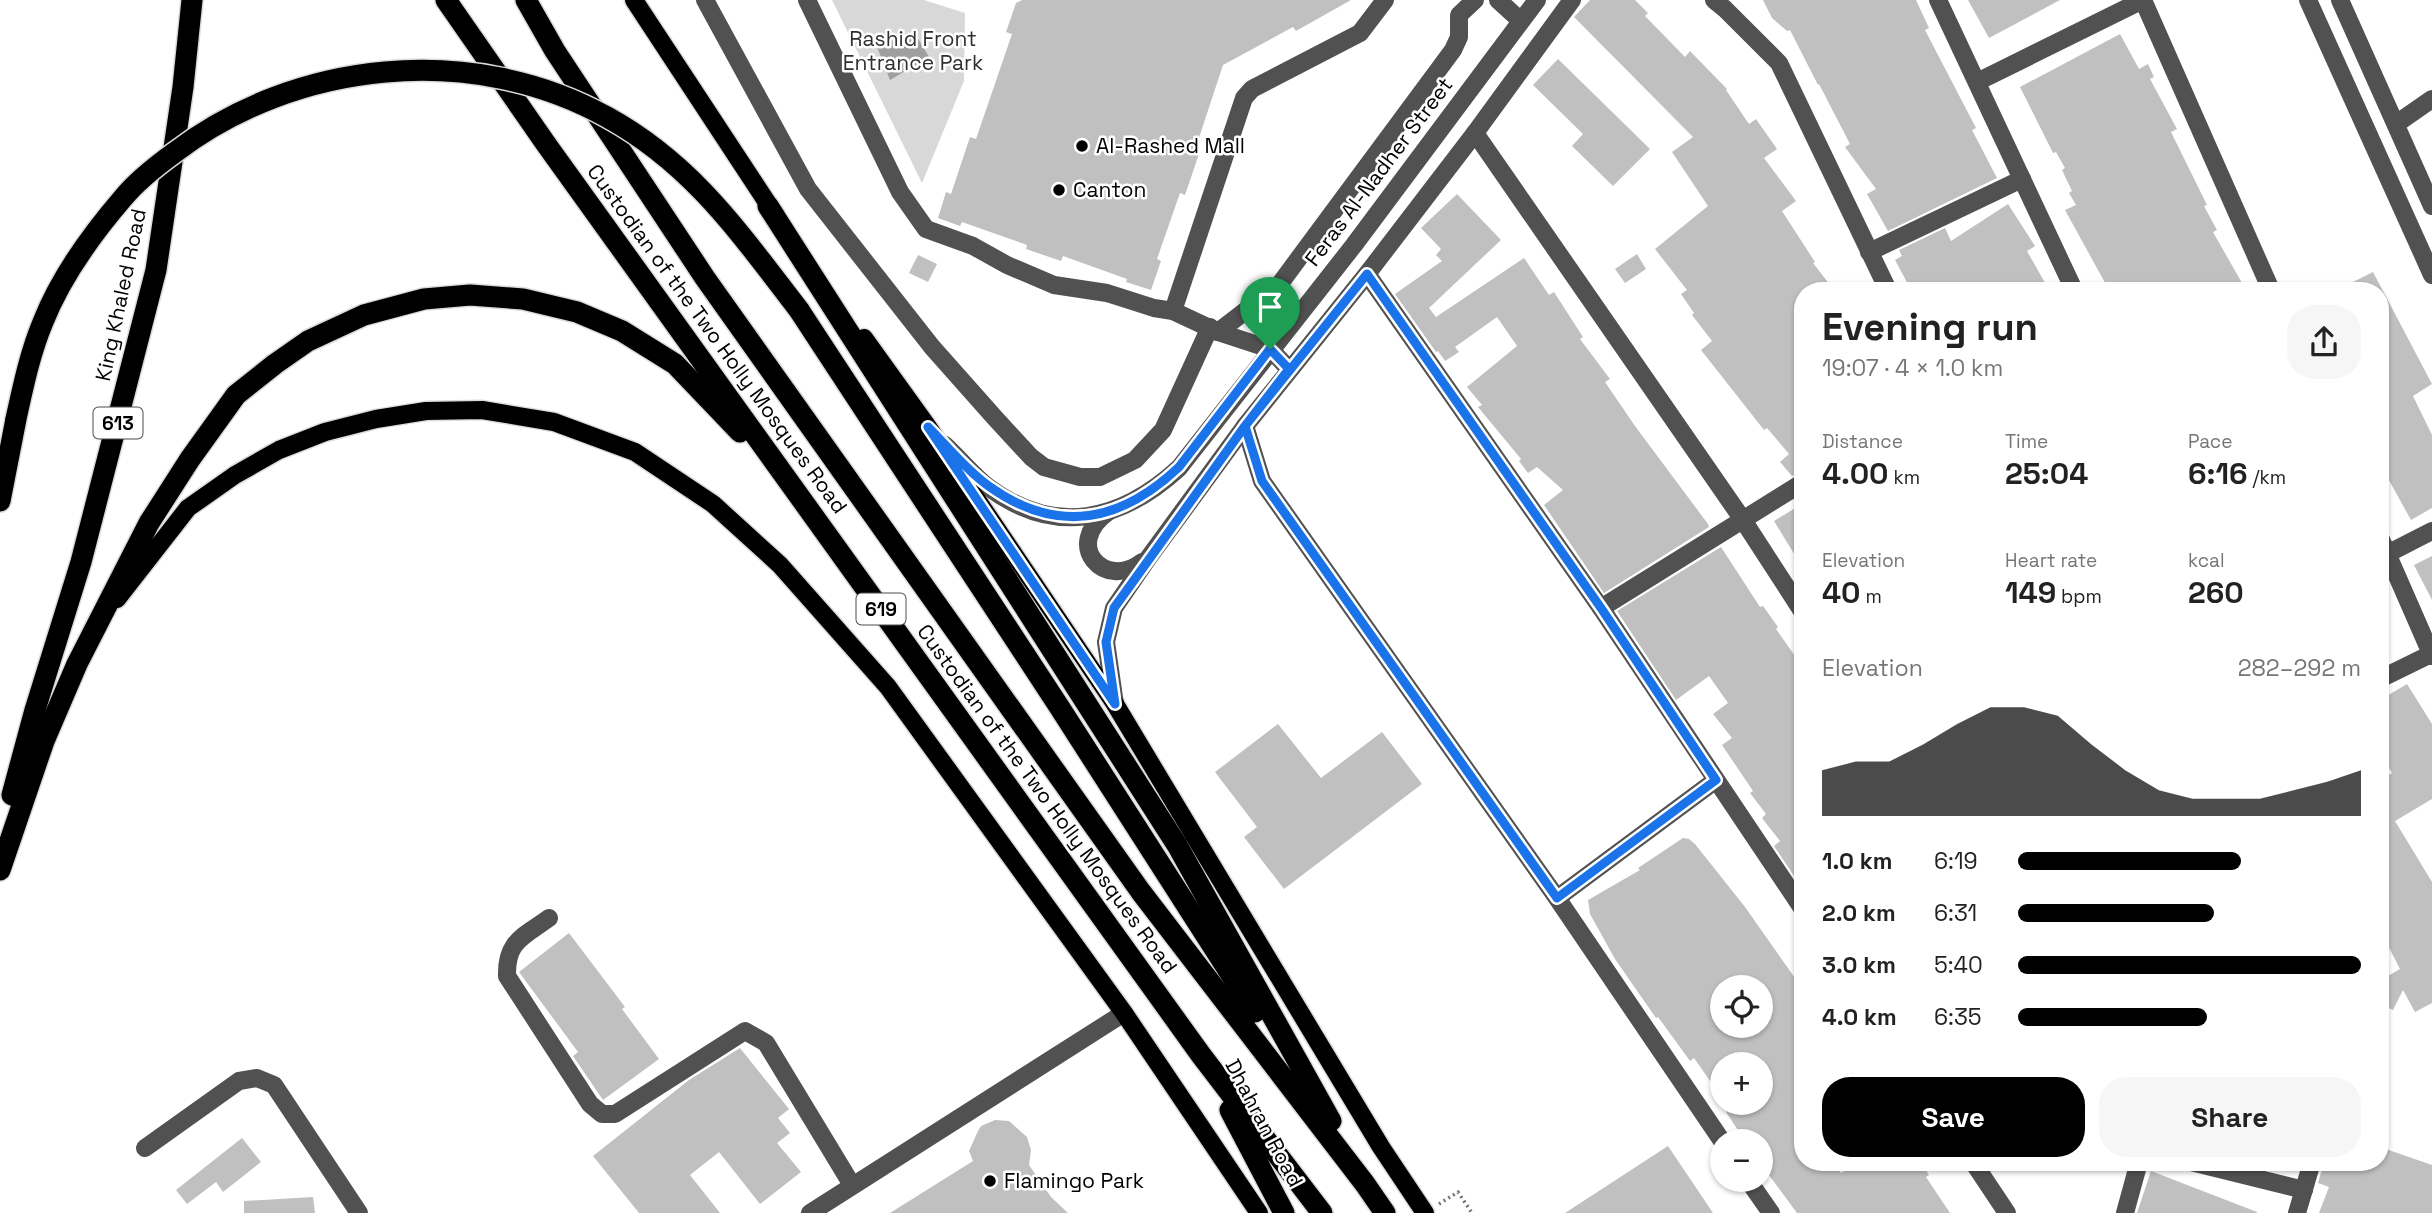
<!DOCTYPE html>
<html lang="en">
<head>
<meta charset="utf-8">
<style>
	body { margin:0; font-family:"Space Grotesk",sans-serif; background:#f6f6f6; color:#222; height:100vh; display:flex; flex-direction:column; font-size:26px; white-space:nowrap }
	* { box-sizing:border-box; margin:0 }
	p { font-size:23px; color:#767676 }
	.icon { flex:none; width:38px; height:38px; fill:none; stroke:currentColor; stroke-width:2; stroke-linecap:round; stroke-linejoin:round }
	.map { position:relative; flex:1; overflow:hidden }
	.panel { position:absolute; left:1794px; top:282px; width:595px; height:889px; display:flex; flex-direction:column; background:#fff; border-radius:28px; box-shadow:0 2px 5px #0004 }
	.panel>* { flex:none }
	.fabs { position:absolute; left:1710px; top:975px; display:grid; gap:14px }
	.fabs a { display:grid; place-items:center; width:63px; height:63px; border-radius:50%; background:#fff; box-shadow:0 2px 5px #0004; font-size:35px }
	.pin { position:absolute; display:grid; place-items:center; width:60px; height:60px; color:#fff; margin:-72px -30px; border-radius:50% 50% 50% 0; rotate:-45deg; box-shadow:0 0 7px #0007 }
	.pin .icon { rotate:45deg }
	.round { display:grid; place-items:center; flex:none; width:74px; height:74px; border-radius:28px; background:#f6f6f6 }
	.overview { display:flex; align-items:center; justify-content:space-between; height:119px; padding:0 28px }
	h1 { font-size:38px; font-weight:800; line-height:52px }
	.figures { display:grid; grid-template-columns:repeat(3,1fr); gap:10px; height:119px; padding:7px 28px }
	.figures div { display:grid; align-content:center }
	.figures b { font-size:30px; font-weight:800 }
	.figures small { font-size:19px; font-weight:400 }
	.figures p { font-size:19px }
	.chart { height:196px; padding:14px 28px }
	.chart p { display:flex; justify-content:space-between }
	.chart svg { width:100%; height:126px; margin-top:7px; fill:#000; opacity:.7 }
	.action { display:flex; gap:14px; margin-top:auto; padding:14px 28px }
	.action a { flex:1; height:80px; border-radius:28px; background:#000; color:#fff; font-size:28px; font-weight:800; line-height:80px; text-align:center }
	.action a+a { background:#f6f6f6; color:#222 }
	ul { padding:0 28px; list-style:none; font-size:23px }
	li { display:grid; grid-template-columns:112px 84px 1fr; align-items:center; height:52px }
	li i { height:18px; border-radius:9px; background:#000 }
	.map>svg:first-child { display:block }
</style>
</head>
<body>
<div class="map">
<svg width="2432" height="1213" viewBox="0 0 2432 1213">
	<rect width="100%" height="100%" fill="#fff"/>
	<path fill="#d8d8d8" d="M832 0H924L965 13 964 81 922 183Z"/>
	<path fill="#9f9f9f" d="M914 32 929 57 890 80 877 47Z"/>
	<g fill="#c0c0c0" fill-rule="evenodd">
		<path d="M1022 0H1351L1296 31 1293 27 1223 65 1194 153 1199 154 1185 195 1180 193 1157 259 1161 261 1151 290 1126 282 1127 279 1063 256 1061 261 1026 249 1027 245 962 222 960 226 938 218 946 192 951 194 970 137 976 139 1012 34 1006 32 1016 3Z"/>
		<path d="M1590 0H1635L1648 13 1645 16 1685 57 1690 51 1727 89 1726 90 1749 124 1756 119 1777 149 1764 158 1796 201 1782 211 1815 262 1813 263 1834 290H1802V472L1792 476 1780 462 1789 454 1767 428 1764 430 1701 350 1712 341 1692 315 1694 313 1681 294 1687 290 1655 249 1708 206 1672 152 1693 137 1574 17Z"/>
		<path d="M1763 0H1916L1929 28 1925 30 1976 128 1972 130 1997 178 1888 231 1867 194 1876 189 1845 147 1850 144 1819 84 1818 85 1790 30 1787 31 1772 18Z"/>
		<path d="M1968 0H2060L1989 38Z"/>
		<path d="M2120 34 2139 69 2148 64 2154 77 2150 79 2177 129 2171 132 2207 205 2204 206 2217 230 2213 232 2242 283 2229 290H2179L2176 285 2165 290H2109L2065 210 2076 205 2069 193 2072 191 2062 170 2065 168 2056 152 2053 153 2020 87Z"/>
		<path d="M1558 59 1650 149 1613 186 1572 146 1583 134 1533 85Z"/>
		<path d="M1457 194 1501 240 1429 308 1436 317 1524 258 1549 295 1554 292 1583 337 1580 339 1610 379 1605 382 1635 426 1708 524 1709 527 1604 593 1544 505 1563 490 1537 467 1528 473 1519 461 1521 459 1478 407 1482 405 1467 387 1517 346 1497 317 1455 347 1459 352 1445 361 1438 351 1436 352 1395 294 1442 261 1436 255 1441 249 1421 228Z"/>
		<path d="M2008 204 2035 246 2027 251 2049 290H1911L1895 260 1902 256 1899 250 1945 228 1951 241Z"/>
		<path d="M1637 254 1646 269 1625 283 1615 269Z"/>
		<path d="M918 255 937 264 928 282 909 273Z"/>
		<path d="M2373 272 2432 384 2413 396 2432 435V508L2411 520 2380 464V290H2337Z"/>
		<path d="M1802 504V567L1774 521Z"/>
		<path d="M1721 547 1760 607 1763 606 1778 627 1776 629 1802 666V888L1774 846 1780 841 1762 818 1766 814 1750 793 1753 791 1722 745 1732 738 1713 714 1728 703 1709 676 1676 700 1617 611Z"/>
		<path d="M2432 556V600L2414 565Z"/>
		<path d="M2407 684 2432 724V799L2395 821 2432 882V1003L2415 1012 2403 990 2393 1010 2380 1004V992L2388 976 2400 969 2380 930V780L2392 773 2380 753V700Z"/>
		<path d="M1278 724 1321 778 1382 732 1422 784 1284 889 1244 837 1257 827 1215 772Z"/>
		<path d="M1683 838 1689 839 1695 844 1745 907 1802 988V1162H1834L1841 1173 1857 1162H1921L1929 1175 1926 1177 1950 1213H1797L1760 1163V1141H1745L1726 1112 1730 1109 1725 1102H1760V1064H1722V1098L1694 1058 1690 1061 1658 1017 1656 1018 1615 959 1590 914 1588 900 1640 870 1638 868ZM1722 987H1760V1026H1722Z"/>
		<path d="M569 933 625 1007 622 1009 659 1059 603 1100 573 1056 578 1052 519 972Z"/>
		<path d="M740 1048 789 1109 778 1118 790 1133 777 1143 801 1172 760 1204 719 1152 690 1175 720 1213H639L593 1156 689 1080Z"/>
		<path d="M995 1120 1009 1121 1027 1137 1031 1150 1029 1165 1051 1197 1068 1213H890L973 1161 969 1151 978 1131 981 1126Z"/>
		<path d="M242 1138 261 1162 223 1192 216 1182 187 1204 176 1190Z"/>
		<path d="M1668 1146 1713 1213H1565Z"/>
		<path d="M2380 1147 2432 1165V1213H2319L2329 1187 2318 1183 2324 1162H2380Z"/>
		<path d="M2151 1171 2257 1212V1213H2137Z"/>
		<path d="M313 1197 315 1213H244V1201Z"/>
	</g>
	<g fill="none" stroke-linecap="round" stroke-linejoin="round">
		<g stroke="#dbdbdb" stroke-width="21">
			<g id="major">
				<path d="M634 0 776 216"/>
				<path d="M864 338 928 427 1115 704 1381 1147 1425 1213"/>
				<path d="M117 599 188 508 235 475 279 450 325 432 376 419 426 411 482 410 554 422 635 452 713 504 780 565 888 687 1124 1013 1259 1213"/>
			</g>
		</g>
		<g stroke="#dbdbdb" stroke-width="24">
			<g id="highway">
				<path d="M446 0 546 144 1201 1055 1322 1213"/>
				<path d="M526 0 555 51 705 278 1141 892 1365 1184 1385 1213"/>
				<path d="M768 206 1177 845 1331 1121"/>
				<path d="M799 310 1060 708 1255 1012"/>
				<path d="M0 501 16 419"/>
				<path d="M12 795 35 710 81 562 156 270 183 87 192 0"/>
				<path d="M0 870 44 741 77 664 149 523 190 459 236 395 275 364 308 341 364 315 424 299 470 295 523 299 577 312 622 331 675 364 740 432"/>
				<path d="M1230 1110 1284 1213"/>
			</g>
		</g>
		<path stroke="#737373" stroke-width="3.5" stroke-dasharray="2 3.5" stroke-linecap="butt" d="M1439 1204 1458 1192 1472 1213"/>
		<g stroke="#515151" stroke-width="18">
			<path d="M705 0 808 189 932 347 995 418 1031 457 1044 467 1080 477H1100L1135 460 1163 430 1210 327"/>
			<path d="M807 0 900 192 926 229 973 246 1007 265 1054 285 1107 293 1154 308 1173 311 1218 332 1270 349 1289 369"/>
			<path d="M1498 0 1521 21"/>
			<path d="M1714 0 1725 9 1779 63 1888 290"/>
			<path d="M1938 0 2074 290"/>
			<path d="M2143 0 2271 290"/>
			<path d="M2308 0 2432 275"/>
			<path d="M2340 0 2432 206"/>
			<path d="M1977 82 2143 0"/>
			<path d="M2396 124 2432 99"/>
			<path d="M1475 133 1743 520 1802 611"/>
			<path d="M1869 252 2022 179"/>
			<path d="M1367 274 1601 608 1802 908"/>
			<path d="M1173 311 1244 98 1252 89 1360 33 1385 0"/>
			<path d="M1218 332 1279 285 1453 50 1459 37V15L1475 0"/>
			<path d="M1245 426 1262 481 1557 898 1722 1141"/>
			<path d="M945 445C959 458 973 475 988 487 1055 537 1121 521 1179 468L1354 245 1537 0"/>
			<path d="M1108 512C1062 545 1105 591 1142 562"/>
			<path d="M2380 537 2432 656"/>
			<path d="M2387 554 2432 531"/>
			<path d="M1601 608 1802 483"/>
			<path d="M2380 679 2431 654"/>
			<path d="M1115 704 1106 642 1114 608 1149 557 1245 426 1367 274 1475 133 1572 0"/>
			<path d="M1557 898 1716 780"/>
			<path d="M549 918C523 937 506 941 507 976L590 1104 602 1114H615L745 1031 766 1043 852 1185"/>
			<path d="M145 1148 239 1081 257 1078 274 1085 359 1213"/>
			<path d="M1973 1162 2007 1213"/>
			<path d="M2191 1162 2304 1190"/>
			<path d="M1748 1180 1771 1213"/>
			<path d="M810 1213 1124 1013"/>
			<path d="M2125 1213 2139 1162"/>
			<path d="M2297 1213 2312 1162"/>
		</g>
		<use href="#major" stroke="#000" stroke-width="18"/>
		<use href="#highway" stroke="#000" stroke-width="21"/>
		<g stroke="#dbdbdb" stroke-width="24" stroke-linecap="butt">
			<path id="highway-bridge" d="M16 419C23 387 30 353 43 322 60 279 92 234 123 198 137 181 156 166 174 153 295 60 472 42 607 117 693 164 741 235 799 310"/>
		</g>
		<use href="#highway-bridge" stroke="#000" stroke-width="21"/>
	</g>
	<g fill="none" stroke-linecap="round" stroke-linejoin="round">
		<g stroke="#fff" stroke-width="14">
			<path id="route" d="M1270 349 1179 467C1121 522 1058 535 990 487 968 472 947 446 928 427L1115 704 1106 642 1114 608 1245 426 1367 274 1601 608 1716 780 1557 898 1262 481 1245 426 1289 369 1270 349"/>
		</g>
		<use href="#route" stroke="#1a73e8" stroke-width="9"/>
	</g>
	<g fill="#000" stroke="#fff" stroke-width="2.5">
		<circle cx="1082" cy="146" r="7"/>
		<circle cx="1059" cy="190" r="7"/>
		<circle cx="990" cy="1181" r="7"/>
	</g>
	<g text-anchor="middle" stroke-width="5" stroke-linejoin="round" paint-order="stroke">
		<g fill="#fff" stroke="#4c4c4c" stroke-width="2">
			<rect x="93.5" y="407.5" width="49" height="31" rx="5"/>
			<rect x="856.5" y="593.5" width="49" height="31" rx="5"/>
		</g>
		<g font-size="19" font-weight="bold" fill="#000">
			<text x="118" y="430">613</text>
			<text x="881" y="616">619</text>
		</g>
		<g font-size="21" fill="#2f2f2f" stroke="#fff">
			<text x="913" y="46">Rashid Front<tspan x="913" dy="24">Entrance Park</tspan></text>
		</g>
		<g font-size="21" fill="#000" stroke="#fff" text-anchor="start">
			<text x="1096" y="153">Al-Rashed Mall</text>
			<text x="1073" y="197">Canton</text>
			<text x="1004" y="1188">Flamingo Park</text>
		</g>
		<g font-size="21" fill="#000" stroke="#fff">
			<text transform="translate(1379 172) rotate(-53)" y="7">Feras Al-Nadher Street</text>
			<text transform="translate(121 295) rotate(-78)" y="7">King Khaled Road</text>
			<text transform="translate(717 339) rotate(54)" y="7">Custodian of the Two Holly Mosques Road</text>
			<text transform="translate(1047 799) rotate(54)" y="7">Custodian of the Two Holly Mosques Road</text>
			<text transform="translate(1264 1123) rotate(62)" y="7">Dhahran Road</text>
		</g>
	</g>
</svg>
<div class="fabs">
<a><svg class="icon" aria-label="locate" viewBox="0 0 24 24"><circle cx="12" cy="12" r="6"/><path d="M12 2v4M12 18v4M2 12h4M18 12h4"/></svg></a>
<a>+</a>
<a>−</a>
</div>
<div class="pin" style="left:1270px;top:349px;background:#1e9e55"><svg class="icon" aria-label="arrive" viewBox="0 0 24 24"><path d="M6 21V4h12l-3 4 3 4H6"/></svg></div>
<section class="panel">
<div class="overview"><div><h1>Evening run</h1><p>19:07 · 4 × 1.0 km</p></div><a class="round"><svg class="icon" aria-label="share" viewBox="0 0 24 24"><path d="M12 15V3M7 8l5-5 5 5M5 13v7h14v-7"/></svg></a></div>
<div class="figures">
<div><p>Distance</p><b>4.00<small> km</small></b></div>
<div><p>Time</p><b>25:04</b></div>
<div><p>Pace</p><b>6:16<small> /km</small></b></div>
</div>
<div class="figures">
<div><p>Elevation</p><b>40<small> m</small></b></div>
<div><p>Heart rate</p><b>149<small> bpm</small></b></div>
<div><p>kcal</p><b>260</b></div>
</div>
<div class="chart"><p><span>Elevation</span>282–292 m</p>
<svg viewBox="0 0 160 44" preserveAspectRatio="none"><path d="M0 44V28L10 25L20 25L30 19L40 12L50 6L60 6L70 9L80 19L90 28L100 35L110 38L120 38L130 38L140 35L150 32L160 28V44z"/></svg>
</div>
<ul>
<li><b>1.0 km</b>6:19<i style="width:65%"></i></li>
<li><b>2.0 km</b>6:31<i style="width:57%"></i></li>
<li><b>3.0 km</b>5:40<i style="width:100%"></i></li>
<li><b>4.0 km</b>6:35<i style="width:55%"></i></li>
</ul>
<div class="action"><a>Save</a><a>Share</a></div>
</section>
</div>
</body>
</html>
